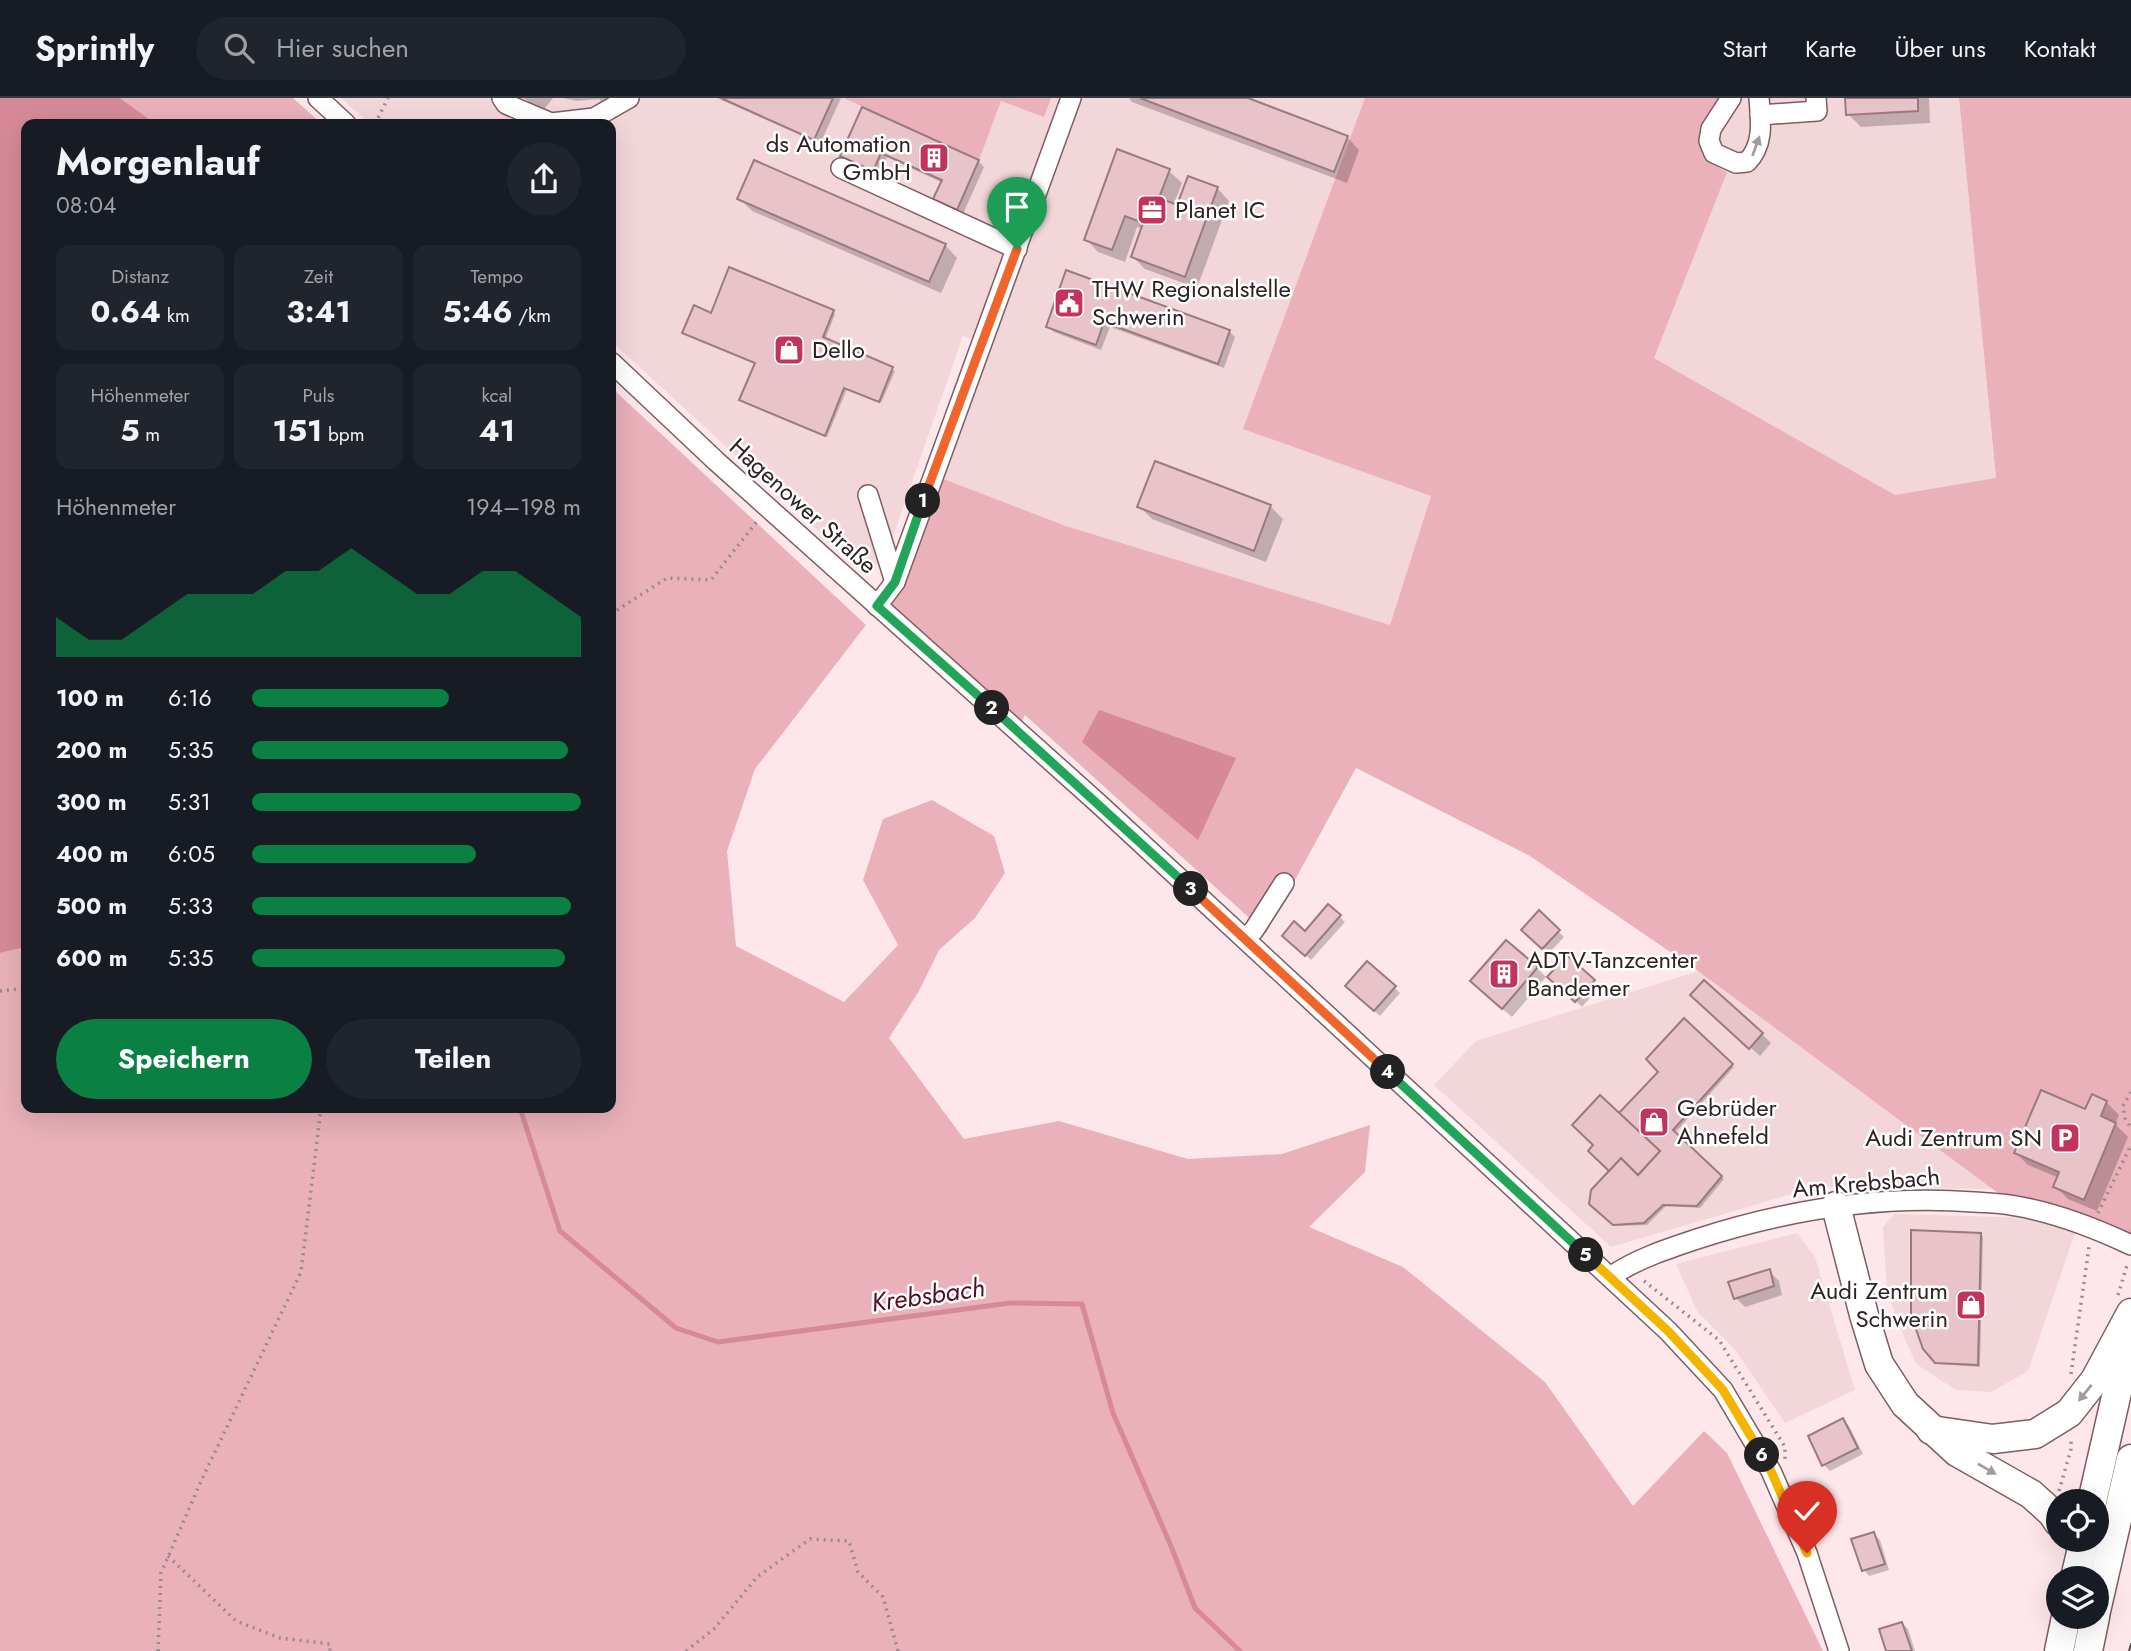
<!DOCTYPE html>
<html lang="de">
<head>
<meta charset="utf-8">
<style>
	body { margin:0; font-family:Jost,sans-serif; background:#20242c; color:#f1f3f6; height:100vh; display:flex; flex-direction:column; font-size:26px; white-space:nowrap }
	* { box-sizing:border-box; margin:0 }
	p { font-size:23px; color:#9ea1a6 }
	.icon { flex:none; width:38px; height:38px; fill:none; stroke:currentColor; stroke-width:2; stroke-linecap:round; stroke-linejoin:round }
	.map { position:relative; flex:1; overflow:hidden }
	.sheet { position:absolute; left:21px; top:21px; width:595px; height:994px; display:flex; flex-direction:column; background:#171b24; border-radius:14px; box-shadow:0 7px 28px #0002 }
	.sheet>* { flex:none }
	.buttons { position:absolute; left:2046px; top:1391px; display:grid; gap:14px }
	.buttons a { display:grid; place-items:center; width:63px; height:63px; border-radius:50%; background:#171b24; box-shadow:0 7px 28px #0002; font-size:35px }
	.pin { position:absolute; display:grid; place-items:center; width:60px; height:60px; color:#fff; margin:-72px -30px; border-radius:50% 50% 50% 0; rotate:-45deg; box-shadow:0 0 7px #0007 }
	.pin .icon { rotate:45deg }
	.km { position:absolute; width:35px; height:35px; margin:-18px; border-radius:50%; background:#222; color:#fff; font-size:19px; line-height:35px; text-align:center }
	.round { display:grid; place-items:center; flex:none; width:74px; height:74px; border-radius:37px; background:#20242c }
	.summary { display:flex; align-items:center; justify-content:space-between; height:119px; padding:0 35px }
	h1 { font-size:38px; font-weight:700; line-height:52px }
	.stats { display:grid; grid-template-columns:repeat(3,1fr); gap:10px; height:119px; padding:7px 35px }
	.stats div { display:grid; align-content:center; border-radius:14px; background:#20242c; text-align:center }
	.stats b { font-size:30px; font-weight:700 }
	.stats small { font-size:19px; font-weight:400 }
	.stats p { font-size:19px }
	.chart { height:196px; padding:14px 35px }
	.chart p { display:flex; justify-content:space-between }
	.chart svg { width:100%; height:126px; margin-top:7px; fill:#0b8043; opacity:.7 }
	.primary-button { display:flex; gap:14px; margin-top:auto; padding:14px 35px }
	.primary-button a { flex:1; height:80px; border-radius:42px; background:#0b8043; color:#fff; font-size:28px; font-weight:700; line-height:80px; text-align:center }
	.primary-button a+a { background:#20242c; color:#f1f3f6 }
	ul { padding:0 35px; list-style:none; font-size:23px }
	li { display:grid; grid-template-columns:112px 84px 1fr; align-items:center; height:52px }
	li i { height:18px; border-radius:9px; background:#0b8043 }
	header { display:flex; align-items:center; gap:42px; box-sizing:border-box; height:98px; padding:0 35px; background:#171b24; border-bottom:2px solid #363941 }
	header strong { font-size:33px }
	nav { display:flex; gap:38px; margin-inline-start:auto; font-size:24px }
	.search { width:490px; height:63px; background:#20242c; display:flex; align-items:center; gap:18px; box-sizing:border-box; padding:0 24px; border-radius:38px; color:#9ea1a6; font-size:26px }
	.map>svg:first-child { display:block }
</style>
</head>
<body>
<header>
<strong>Sprintly</strong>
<div class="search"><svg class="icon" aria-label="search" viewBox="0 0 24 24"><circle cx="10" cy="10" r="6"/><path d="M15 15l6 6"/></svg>Hier suchen</div>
<nav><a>Start</a><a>Karte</a><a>Über uns</a><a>Kontakt</a></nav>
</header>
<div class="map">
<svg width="2131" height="1553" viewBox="0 0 2131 1553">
	<rect width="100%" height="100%" fill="#fee7ea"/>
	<g fill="#f2d6da">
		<path d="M341 0H1959L1996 381 1895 397 1654 260 1431 398 1390 527 1066 428 933 377 982 244 963 238 884 464 861 472 611 243V26H370Z"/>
		<path d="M1698 873 1992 1091 1816 1089 1611 1149 1434 987 1476 943Z"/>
		<path d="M1894 1116 2035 1120 2075 1135 2028 1273 1991 1294 1956 1292 1916 1266 1897 1223 1887 1191 1883 1129Z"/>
		<path d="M1797 1135 1815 1159 1855 1292 1785 1325 1736 1253 1697 1213 1676 1166Z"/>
	</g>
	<g fill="#eab1ba">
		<path d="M120 0H293L322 26H156Z"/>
		<path d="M844 0H1051L1044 19 1001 3 979 62Z"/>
		<path d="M1365 0H1722C1699 27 1686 56 1727 74L1654 260 1895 397 1996 380 1959 0H2131V1142L2014 1107 1698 873 1530 758 1356 670 1266 835 1025 617 1017 633 877 508 933 377 1066 428 1390 527 1431 398 1243 331Z"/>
		<path d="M611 289 866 527 755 671 727 753 736 848 844 904 898 847 863 782 883 721 932 702 994 738 1005 775 975 820 939 852 919 893 889 940 964 1041 1059 1023 1188 1061 1282 1056 1370 1027 1365 1074 1309 1129 1403 1169 1545 1284 1633 1408 1704 1333 1727 1355 1823 1553H0V855L26 849V1010H611Z"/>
	</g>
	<g fill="#d68a97">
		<path d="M0 0H120L156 26H26V849L0 855Z"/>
		<path d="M1099 612 1236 660 1198 742 1082 644Z"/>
	</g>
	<g fill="#0003">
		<path d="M524 0H553L542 14Z"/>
		<path d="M563 0H636L638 4 615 18 599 1 577 3Z"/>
		<path d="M717 0H841L820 46Z"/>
		<path d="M1129 0H1243L1347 39 1359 52 1347 85 1132 4Z"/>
		<path d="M1847 0H1929L1930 25 1861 29 1848 16Z"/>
		<path d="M863 11 978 63 984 69 963 116 941 106 935 101 943 85 887 59 879 78 848 64 842 58Z"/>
		<path d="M1169 73 1182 85 1173 108 1178 109 1217 90 1229 103 1197 190 1145 171 1133 159 1143 131 1137 129 1125 164 1098 154 1086 141Z"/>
		<path d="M739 100 945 147 957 160 941 195 752 113Z"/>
		<path d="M1067 174 1229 233 1235 239 1224 270 1110 229 1101 252 1054 234 1048 228Z"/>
		<path d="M833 214 835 216 825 242 895 273 881 305 847 291 827 339 741 302 756 266 712 217Z"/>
		<path d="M1139 408H1270L1283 421 1266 464 1152 421Z"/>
		<path d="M1329 809 1345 824 1311 862 1284 837 1305 835Z"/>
		<path d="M1539 815 1564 839 1549 855 1523 832Z"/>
		<path d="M1567 860 1599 889 1582 909 1550 879Z"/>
		<path d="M1367 865 1400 895 1380 918 1353 893Z"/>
		<path d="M1537 870 1546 879 1512 919 1481 893Z"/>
		<path d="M1702 906 1762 936 1771 945 1760 958Z"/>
		<path d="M1684 923 1734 969 1674 1036 1724 1081 1700 1110 1666 1108 1647 1127 1617 1128 1591 1105 1611 1073 1619 1018 1660 974Z"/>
		<path d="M2106 1004 2119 1017 2115 1026 2128 1039 2097 1113 2068 1101 2055 1088 2059 1080 2028 1067 2016 1055 2086 1013Z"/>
		<path d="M1981 1136 1983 1139 1980 1269 1939 1266 1924 1250Z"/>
		<path d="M1769 1173 1779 1183 1782 1197 1745 1209 1736 1200Z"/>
		<path d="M1843 1322 1849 1328 1863 1356 1830 1373 1824 1367Z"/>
		<path d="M1874 1436 1880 1442 1889 1472 1869 1478 1864 1472Z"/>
		<path d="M1902 1525 1908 1531 1915 1553H1888Z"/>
	</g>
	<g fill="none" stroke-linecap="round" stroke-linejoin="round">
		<path stroke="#d68a97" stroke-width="5" d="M520 1010 560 1133 676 1230 718 1244 1010 1205 1082 1206 1113 1315 1171 1448 1195 1510 1240 1553"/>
	</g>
	<g fill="#e8c3c9" stroke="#9b7a7f" stroke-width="2">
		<path d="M721 0H833L814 42Z"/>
		<path d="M1140 0H1248L1348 38 1334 74Z"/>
		<path d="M1845 0H1918V13L1846 17Z"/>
		<path d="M862 9 979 62 957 112 933 101 942 82 881 55 873 73 840 58Z"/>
		<path d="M1117 51 1170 71 1159 100 1177 107 1188 78 1218 89 1185 179 1131 159 1143 125 1125 118 1112 152 1084 142Z"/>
		<path d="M754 62 946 146 929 184 737 101Z"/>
		<path d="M729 169 834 212 823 239 893 269 879 304 844 290 825 338 739 302 755 265 682 235 694 207 711 215Z"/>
		<path d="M1066 172 1230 232 1218 266 1104 224 1096 247 1046 229Z"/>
		<path d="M1155 363 1271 407 1254 453 1137 409Z"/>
		<path d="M1328 806 1341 817 1305 858 1282 838 1294 823 1305 833Z"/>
		<path d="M1539 812 1560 832 1542 851 1521 832Z"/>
		<path d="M1506 842 1538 869 1502 911 1470 883Z"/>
		<path d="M1567 857 1595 882 1575 904 1547 879Z"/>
		<path d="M1367 863 1396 888 1374 913 1345 888Z"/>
		<path d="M1704 882 1763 935 1749 951 1690 897Z"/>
		<path d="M1684 920 1733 966 1673 1032 1722 1078 1697 1108 1663 1107 1644 1125 1613 1127 1589 1106 1591 1092 1621 1060 1638 1077 1660 1053 1619 1015 1658 974 1646 961Z"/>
		<path d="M2041 992 2085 1011 2092 996 2107 1003 2101 1018 2116 1025 2084 1102 2053 1089 2059 1074 2014 1055Z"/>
		<path d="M1600 997 1660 1053 1638 1077 1621 1060 1609 1073 1588 1053 1593 1047 1572 1027Z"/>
		<path d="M1911 1132 1981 1135 1978 1267 1935 1265 1923 1251 1911 1217Z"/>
		<path d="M1770 1171 1774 1188 1734 1201 1728 1184Z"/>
		<path d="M1843 1320 1858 1350 1822 1368 1808 1338Z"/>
		<path d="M1874 1434 1885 1466 1862 1473 1851 1441Z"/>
		<path d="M1902 1524 1912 1553H1886L1879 1531Z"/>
	</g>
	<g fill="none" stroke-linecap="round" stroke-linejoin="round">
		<g stroke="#7d5d62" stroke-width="22">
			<g id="minor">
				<path d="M318 0 346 26"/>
				<path d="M502 0 506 6 551 25 594 20 629 0"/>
				<path d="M1731 0 1711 31 1709 43 1714 55 1736 65 1747 64C1764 47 1761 24 1759 0"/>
				<path d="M1760 17 1817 13 1816 0"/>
				<path d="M841 70 1017 151"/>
				<path d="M611 264 716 363 1099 706 1668 1233 1723 1292 1771 1373 1807 1455 1839 1553"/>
				<path d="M868 397 895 484"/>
				<path d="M877 508 895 484 1071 0"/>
				<path d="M1245 841 1254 832 1284 785"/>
				<path d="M1610 1179C1636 1161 1667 1151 1697 1141 1786 1112 1880 1097 1974 1104 1988 1105 2002 1105 2016 1108 2057 1115 2093 1129 2131 1147"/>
			</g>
		</g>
		<g stroke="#7d5d62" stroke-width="31">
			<g id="highway">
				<path d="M1836 1108 1864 1217 1879 1266 1905 1306 1957 1354 2031 1396 2052 1415 2058 1424"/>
				<path d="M1931 1332 1993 1341 2035 1336 2069 1315 2095 1282 2131 1215"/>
				<path d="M2092 1404 2130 1237"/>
				<path d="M2075 1480 2084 1442"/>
				<path d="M2096 1513 2131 1361"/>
				<path d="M2059 1553 2066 1519"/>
				<path d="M2088 1553 2095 1519"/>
			</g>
		</g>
		<g stroke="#9b898b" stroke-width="3.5" stroke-dasharray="2 5" stroke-linecap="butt">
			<path d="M375 26 388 0"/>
			<path d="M611 516 667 480 711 482 758 422"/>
			<path d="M0 893 26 890"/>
			<path d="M2131 994 2123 1008 2125 1020 2131 1030"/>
			<path d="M2098 1115 2131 1047"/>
			<path d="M1644 1183 1719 1242 1785 1349V1361"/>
			<path d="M2118 1197 2128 1164"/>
			<path d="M2071 1276 2089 1149"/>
			<path d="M2059 1393 2071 1351V1340"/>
			<path d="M168 1458 236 1523 280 1540 330 1546V1553"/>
			<path d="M158 1553 161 1475 202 1381 301 1174 321 1010"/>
			<path d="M686 1553 714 1531 757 1479 810 1441 849 1443 858 1474 883 1499 898 1553"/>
		</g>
		<use href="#minor" stroke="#fff" stroke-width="19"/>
		<use href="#highway" stroke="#fff" stroke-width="28"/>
		<path stroke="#58494b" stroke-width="2" d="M2129 1553 2131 1546"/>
	</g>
	<defs><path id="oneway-solid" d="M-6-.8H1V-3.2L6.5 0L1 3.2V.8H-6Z" transform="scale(1.75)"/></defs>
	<g fill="#a19c9c">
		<use href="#oneway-solid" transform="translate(1756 48) rotate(-70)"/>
		<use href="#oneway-solid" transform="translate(2085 1295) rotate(129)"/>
		<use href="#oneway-solid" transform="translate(1987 1371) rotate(30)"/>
	</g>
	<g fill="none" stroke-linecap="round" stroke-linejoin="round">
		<g stroke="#fff" stroke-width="14">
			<path id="split-1" d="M923 403 1017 151"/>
		</g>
		<g stroke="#fff" stroke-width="14">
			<path id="split-2" d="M923 403 895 484 877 508 992 610"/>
		</g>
		<g stroke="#fff" stroke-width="14">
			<path id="split-3" d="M992 610 1191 791"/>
		</g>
		<g stroke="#fff" stroke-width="14">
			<path id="split-4" d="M1191 791 1388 974"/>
		</g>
		<g stroke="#fff" stroke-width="14">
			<path id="split-5" d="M1388 974 1586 1157"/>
		</g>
		<g stroke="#fff" stroke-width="14">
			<path id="split-6" d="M1586 1157 1668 1233 1723 1292 1762 1357"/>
		</g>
		<g stroke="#fff" stroke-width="14">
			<path id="split-7" d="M1762 1357 1771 1373 1807 1455"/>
		</g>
		<use href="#split-1" stroke="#f0652b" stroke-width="9"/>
		<use href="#split-2" stroke="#22a559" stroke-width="9"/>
		<use href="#split-3" stroke="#22a559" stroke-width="9"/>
		<use href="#split-4" stroke="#f0652b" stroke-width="9"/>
		<use href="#split-5" stroke="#22a559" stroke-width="9"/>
		<use href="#split-6" stroke="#f5b400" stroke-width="9"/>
		<use href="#split-7" stroke="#f5b400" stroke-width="9"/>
	</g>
	<defs>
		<g id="building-square" transform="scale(1.575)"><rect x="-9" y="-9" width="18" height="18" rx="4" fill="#c2335d" stroke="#fff"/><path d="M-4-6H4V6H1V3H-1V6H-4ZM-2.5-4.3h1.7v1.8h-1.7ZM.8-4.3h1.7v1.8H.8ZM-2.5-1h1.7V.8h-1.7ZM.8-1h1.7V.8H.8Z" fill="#fff"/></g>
		<g id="office-square" transform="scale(1.575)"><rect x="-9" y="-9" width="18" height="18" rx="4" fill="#c2335d" stroke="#fff"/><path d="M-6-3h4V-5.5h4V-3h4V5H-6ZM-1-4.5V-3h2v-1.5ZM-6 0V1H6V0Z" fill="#fff"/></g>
		<g id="civic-square" transform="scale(1.575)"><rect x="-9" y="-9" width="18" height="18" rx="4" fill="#c2335d" stroke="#fff"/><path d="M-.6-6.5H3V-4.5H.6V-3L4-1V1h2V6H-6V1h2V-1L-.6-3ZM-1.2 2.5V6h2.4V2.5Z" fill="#fff"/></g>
		<g id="shop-square" transform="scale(1.575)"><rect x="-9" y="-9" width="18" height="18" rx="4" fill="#c2335d" stroke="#fff"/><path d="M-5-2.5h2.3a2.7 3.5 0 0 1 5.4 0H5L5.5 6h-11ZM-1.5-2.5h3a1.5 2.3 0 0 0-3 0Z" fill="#fff"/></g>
		<g id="parking-square" transform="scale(1.575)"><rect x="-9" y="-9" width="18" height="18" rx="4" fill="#c2335d" stroke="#fff"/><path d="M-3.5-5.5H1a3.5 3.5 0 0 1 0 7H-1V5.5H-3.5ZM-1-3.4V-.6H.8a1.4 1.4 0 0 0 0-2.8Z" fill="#fff"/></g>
	</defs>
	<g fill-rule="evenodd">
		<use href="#building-square" x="934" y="60"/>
		<use href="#office-square" x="1152" y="112"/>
		<use href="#civic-square" x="1069" y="205"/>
		<use href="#shop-square" x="789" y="252"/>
		<use href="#building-square" x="1504" y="876"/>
		<use href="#shop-square" x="1654" y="1024"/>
		<use href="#parking-square" x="2065" y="1040"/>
		<use href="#shop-square" x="1971" y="1207"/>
	</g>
	<g text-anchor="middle" stroke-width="5" stroke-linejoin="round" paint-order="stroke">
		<g font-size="24" fill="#2f2224" stroke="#fff" text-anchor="start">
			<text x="911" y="54" text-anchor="end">ds Automation<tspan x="911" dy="28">GmbH</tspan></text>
			<text x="1175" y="120">Planet IC</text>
			<text x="1092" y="199">THW Regionalstelle<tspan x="1092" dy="28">Schwerin</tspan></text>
			<text x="812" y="260">Dello</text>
			<text x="1527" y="870">ADTV-Tanzcenter<tspan x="1527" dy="28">Bandemer</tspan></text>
			<text x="1677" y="1018">Gebrüder<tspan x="1677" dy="28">Ahnefeld</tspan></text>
			<text x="2042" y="1048" text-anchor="end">Audi Zentrum SN</text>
			<text x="1948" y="1201" text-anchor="end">Audi Zentrum<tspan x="1948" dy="28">Schwerin</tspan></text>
		</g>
		<g font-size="24" fill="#2f2224" stroke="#fff">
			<text transform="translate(803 408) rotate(42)" y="8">Hagenower Straße</text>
			<text transform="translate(1866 1085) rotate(-5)" y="8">Am Krebsbach</text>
		</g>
		<g font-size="26" font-style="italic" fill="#520e22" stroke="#fff">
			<text transform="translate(928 1197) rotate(-8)" y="9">Krebsbach</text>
		</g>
	</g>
</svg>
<div class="buttons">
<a><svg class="icon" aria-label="locate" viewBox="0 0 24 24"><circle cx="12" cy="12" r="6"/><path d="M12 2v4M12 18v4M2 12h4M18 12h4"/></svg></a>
<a><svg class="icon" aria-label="layers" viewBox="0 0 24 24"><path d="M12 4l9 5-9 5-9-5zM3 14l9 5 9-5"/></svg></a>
</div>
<div class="pin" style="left:1017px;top:151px;background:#1e9e55"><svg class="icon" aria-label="arrive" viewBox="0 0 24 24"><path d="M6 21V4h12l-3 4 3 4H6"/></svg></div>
<div class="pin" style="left:1807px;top:1455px;background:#d93025"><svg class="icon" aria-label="check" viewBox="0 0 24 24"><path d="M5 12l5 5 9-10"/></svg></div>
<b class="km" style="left:923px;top:403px">1</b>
<b class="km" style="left:992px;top:610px">2</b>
<b class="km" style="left:1191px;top:791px">3</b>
<b class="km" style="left:1388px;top:974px">4</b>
<b class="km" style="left:1586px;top:1157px">5</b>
<b class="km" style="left:1762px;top:1357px">6</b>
<section class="sheet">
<div class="summary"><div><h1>Morgenlauf</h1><p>08:04</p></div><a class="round"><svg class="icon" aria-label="share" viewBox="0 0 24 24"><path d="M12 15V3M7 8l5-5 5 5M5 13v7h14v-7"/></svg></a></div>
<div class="stats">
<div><p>Distanz</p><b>0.64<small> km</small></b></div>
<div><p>Zeit</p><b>3:41</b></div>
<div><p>Tempo</p><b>5:46<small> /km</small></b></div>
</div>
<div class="stats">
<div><p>Höhenmeter</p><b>5<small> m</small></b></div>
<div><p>Puls</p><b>151<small> bpm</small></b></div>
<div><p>kcal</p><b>41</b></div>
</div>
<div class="chart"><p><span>Höhenmeter</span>194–198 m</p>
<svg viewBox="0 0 160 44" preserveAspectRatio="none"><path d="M0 44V30L10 38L20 38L30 30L40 22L50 22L60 22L70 14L80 14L90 6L100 14L110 22L120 22L130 14L140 14L150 22L160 30V44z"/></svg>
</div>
<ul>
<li><b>100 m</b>6:16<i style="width:60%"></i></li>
<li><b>200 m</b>5:35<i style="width:96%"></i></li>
<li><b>300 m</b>5:31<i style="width:100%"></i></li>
<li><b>400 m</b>6:05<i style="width:68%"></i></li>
<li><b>500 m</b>5:33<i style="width:97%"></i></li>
<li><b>600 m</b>5:35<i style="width:95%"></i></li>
</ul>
<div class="primary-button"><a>Speichern</a><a>Teilen</a></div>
</section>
</div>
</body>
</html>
